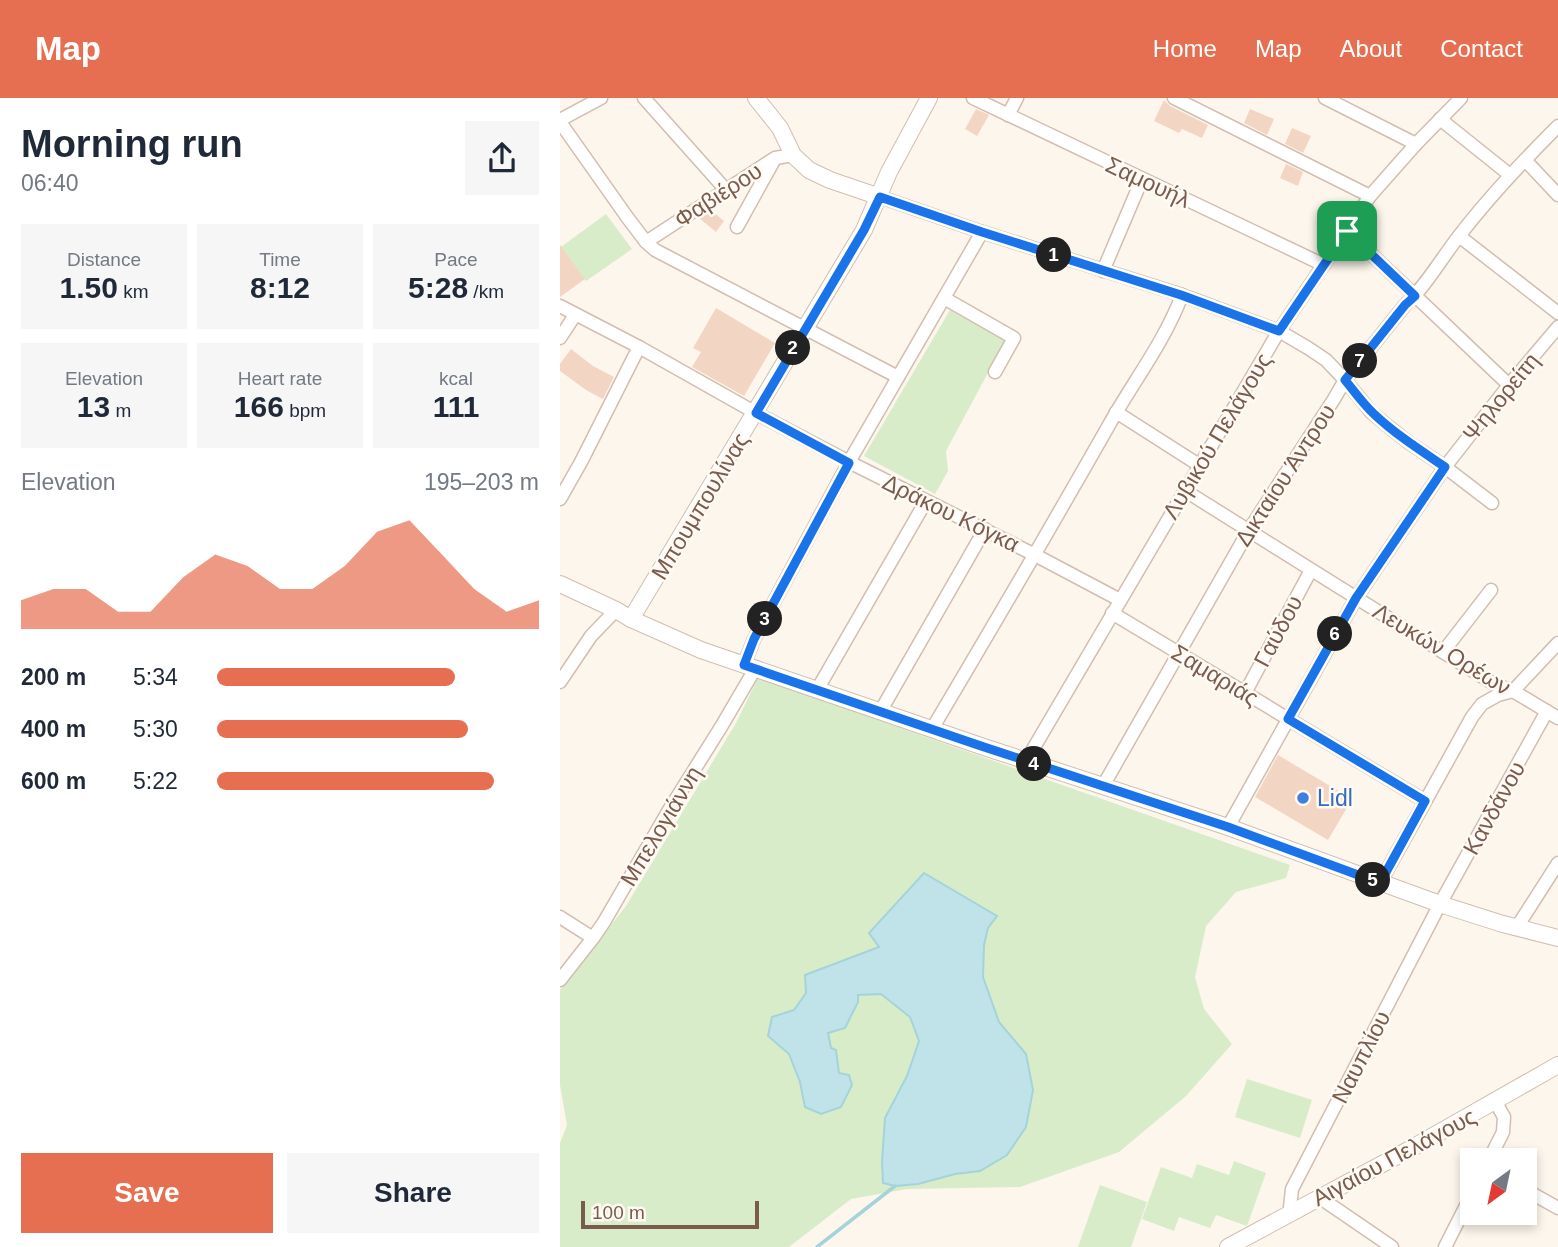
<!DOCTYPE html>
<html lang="en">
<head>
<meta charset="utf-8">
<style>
	body { margin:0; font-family:Arial,sans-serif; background:#f6f6f7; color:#1f2937; height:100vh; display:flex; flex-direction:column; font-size:26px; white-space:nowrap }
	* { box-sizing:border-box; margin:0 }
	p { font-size:23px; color:#747a83 }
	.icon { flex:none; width:38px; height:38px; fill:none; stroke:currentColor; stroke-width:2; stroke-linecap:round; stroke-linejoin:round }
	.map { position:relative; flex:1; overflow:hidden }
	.details { display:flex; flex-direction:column; background:#fff; width:560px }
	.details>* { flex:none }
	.needle { width:46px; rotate:213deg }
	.tools { position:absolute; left:900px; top:1050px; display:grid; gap:14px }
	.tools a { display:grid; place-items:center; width:77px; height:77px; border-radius:0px; background:#fff; box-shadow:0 4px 10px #0003; font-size:35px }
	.scale { position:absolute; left:21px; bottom:18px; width:178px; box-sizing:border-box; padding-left:7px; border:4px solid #7a5c4d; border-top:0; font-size:19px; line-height:24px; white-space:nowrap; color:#7a5c4d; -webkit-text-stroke:5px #fffaf3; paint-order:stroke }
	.pin { position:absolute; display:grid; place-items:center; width:60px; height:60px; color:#fff; margin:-30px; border-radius:14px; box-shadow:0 4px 10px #0006 }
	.km { position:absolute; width:35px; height:35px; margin:-18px; border-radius:50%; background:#222; color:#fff; font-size:19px; line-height:35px; text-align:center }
	.round { display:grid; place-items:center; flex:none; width:74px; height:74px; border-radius:0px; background:#f6f6f7 }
	.summary { display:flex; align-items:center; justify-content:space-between; height:119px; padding:0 21px }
	h1 { font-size:38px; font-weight:700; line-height:52px }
	.figures { display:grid; grid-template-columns:repeat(3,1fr); gap:10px; height:119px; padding:7px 21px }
	.figures div { display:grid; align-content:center; border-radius:0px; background:#f6f6f7; text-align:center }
	.figures b { font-size:30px; font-weight:700 }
	.figures small { font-size:19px; font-weight:400 }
	.figures p { font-size:19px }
	.chart { height:196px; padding:14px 21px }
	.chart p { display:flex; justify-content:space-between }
	.chart svg { width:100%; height:126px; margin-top:7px; fill:#e76f51; opacity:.7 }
	.primary-button { display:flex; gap:14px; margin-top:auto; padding:14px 21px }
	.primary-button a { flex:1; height:80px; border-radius:0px; background:#e76f51; color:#fff; font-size:28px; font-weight:700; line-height:80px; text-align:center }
	.primary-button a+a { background:#f6f6f7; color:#1f2937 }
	ul { padding:0 21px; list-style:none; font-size:23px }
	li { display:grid; grid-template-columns:112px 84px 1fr; align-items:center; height:52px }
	li i { height:18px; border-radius:9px; background:#e76f51 }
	header { display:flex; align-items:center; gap:42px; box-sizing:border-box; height:98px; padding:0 35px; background:#e76f51; color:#fff }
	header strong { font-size:33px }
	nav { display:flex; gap:38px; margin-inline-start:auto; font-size:24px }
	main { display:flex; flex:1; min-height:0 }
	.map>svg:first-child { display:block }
</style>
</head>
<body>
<header>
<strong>Map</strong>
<nav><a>Home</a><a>Map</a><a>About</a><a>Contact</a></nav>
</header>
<main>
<section class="details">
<div class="summary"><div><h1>Morning run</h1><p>06:40</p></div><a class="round"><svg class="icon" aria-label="share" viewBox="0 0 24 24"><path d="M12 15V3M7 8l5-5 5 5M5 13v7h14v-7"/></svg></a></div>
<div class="figures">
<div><p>Distance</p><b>1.50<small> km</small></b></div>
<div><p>Time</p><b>8:12</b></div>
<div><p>Pace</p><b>5:28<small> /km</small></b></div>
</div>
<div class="figures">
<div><p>Elevation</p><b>13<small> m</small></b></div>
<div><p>Heart rate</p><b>166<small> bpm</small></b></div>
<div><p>kcal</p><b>111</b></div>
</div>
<div class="chart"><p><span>Elevation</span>195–203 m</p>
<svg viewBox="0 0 160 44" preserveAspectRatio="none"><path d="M0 44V34L10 30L20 30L30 38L40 38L50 26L60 18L70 22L80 30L90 30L100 22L110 10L120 6L130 18L140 30L150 38L160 34V44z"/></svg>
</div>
<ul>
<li><b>200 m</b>5:34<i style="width:74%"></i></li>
<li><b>400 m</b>5:30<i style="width:78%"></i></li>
<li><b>600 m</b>5:22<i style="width:86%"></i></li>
</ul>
<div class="primary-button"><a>Save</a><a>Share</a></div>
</section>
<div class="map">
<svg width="998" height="1149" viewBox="0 0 998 1149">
	<rect width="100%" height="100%" fill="#fdf6ec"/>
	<g fill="#d8ecc9">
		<path d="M46 116 72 151 26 183 1 149Z"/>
		<path d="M390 212 445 243 386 353 388 373 375 396 304 358Z"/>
		<path d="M198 580 730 767 726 780 676 794 646 828 635 879 644 911 672 946 626 998 559 1054 460 1089 347 1091 291 1101 229 1149H0V1045L7 1027 0 987V892L66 808 176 625Z"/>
		<path d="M687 981 752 1002 740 1040 675 1019Z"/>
		<path d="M674 1063 706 1075 687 1128 656 1117 650 1130 619 1119 614 1133 582 1121 601 1069 632 1080 637 1066 669 1077Z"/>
		<path d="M540 1087 587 1104 571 1149H518Z"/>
	</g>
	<path fill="#bfe3e8" stroke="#a5d3da" stroke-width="2" d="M364 775 437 818 428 830 424 847 423 879 439 924 466 956 473 992 466 1029 447 1057 420 1073 395 1076 358 1086 335 1088 323 1085 322 1064 325 1020 347 978 359 943 350 919 321 896 298 897V904L285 930 268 935 271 950 276 952 279 975 289 977 292 987 281 1009 261 1016 245 1009 240 984 229 956 208 938 212 919 234 912 246 895 245 877 319 849 309 835Z"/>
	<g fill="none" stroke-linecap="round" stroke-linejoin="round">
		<path stroke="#a5d3da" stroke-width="3.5" d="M257 1149 335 1088"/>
	</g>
	<g fill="#f3d5c3">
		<path d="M604 2 610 8 648 27 642 40 622 31 619 35 594 23Z"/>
		<path d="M416 11 429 17 417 38 405 31Z"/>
		<path d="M690 11 714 21 707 37 684 25Z"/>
		<path d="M732 30 751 38 743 55 725 46Z"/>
		<path d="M726 66 743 74 738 88 720 80Z"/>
		<path d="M151 112 164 123 156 134 139 120Z"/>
		<path d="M0 147 25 181 0 199Z"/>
		<path d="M156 210 215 245 184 298 132 269 141 254 133 250Z"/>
		<path d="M11 251 33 268 54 279 43 301 26 292 0 273V266Z"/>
		<path d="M718 657 792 701 768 742 695 699Z"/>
	</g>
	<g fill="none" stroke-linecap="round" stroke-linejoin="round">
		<g stroke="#d1beb0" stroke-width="15">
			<g id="minor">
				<path d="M84 0 166 92"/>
				<path d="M413 0 764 167"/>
				<path d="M614 0 810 98"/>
				<path d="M765 0 856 46"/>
				<path d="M448 17 457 0"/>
				<path d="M880 21 950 77"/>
				<path d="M0 22 41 0"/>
				<path d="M0 24 67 119 86 144 95 152 338 279"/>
				<path d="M965 62 998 97"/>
				<path d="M320 99 422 134 622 197 719 233 748 250 766 262 785 282 811 314 829 329 848 344 885 369 932 405"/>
				<path d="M177 129 213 64"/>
				<path d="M787 133 949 287"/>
				<path d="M899 138 998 215"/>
				<path d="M86 144 215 60 233 57"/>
				<path d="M543 173 582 81"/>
				<path d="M384 200 454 240 435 274"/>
				<path d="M0 208 79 249 196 315 289 364 475 457 560 502"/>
				<path d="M0 240 15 217"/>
				<path d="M556 314 639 367"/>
				<path d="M624 392 934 586 953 593 998 620"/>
				<path d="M0 401 21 364 79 249"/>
				<path d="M552 515 865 703"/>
				<path d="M883 554 931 492"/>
				<path d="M184 567 194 541 289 364 422 134"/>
				<path d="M0 584 31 538 56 512"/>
				<path d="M257 592 366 403"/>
				<path d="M685 595 751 472"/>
				<path d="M320 614 425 431"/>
				<path d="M372 631C432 530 491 429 549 327 573 284 605 243 622 197"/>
				<path d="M466 663 719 233 810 98 856 46 901 0"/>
				<path d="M543 688 689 432 774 301 785 282 845 207C866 188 881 161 899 138 929 99 963 63 998 28"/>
				<path d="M668 729 796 500 885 369 949 287 998 229"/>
				<path d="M820 785 912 619 922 606 938 597 953 593 998 545"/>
				<path d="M0 819 33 840"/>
				<path d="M957 829 998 765"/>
				<path d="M0 882 33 840 44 824 109 712 161 629 195 571"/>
				<path d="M929 1062 943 1034 944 1019 935 1003"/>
				<path d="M964 1091 998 1110"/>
				<path d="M759 1099 832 1149"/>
				<path d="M733 1114 730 1109 732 1091 880 806 987 613"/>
				<path d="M885 1149 912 1096"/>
			</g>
		</g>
		<g stroke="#d1beb0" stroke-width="18">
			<g id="tertiary">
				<path d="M196 0 220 30 233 57 249 72 270 82 320 99"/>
				<path d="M0 486 56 512 71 521 141 552 421 648 668 729 880 806 943 826 998 840"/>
				<path d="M71 521 304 132 329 74 369 0"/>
				<path d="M668 1149 852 1050 998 967"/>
			</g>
		</g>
		<use href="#minor" stroke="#fff" stroke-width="12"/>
		<use href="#tertiary" stroke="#fff" stroke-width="16"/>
	</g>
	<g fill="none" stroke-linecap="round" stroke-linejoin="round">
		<g stroke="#fff" stroke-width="14">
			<path id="route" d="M320 99 422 134 621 197 719 233 787 133 855 198 845 207 785 282C794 293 803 306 814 316 835 336 860 352 885 369L796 500 728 621 865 703 820 785 668 729 421 648 184 567 194 541 289 365 196 315 304 132Z"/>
		</g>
		<use href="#route" stroke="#1a73e8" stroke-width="9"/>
	</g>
	<circle fill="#3f7fe0" stroke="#fffaf3" stroke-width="2.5" cx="743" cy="700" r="7"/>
	<g text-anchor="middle" stroke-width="5" stroke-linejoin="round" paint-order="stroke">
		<g font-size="23" fill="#7a5c4d" stroke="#fffaf3">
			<text transform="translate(588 84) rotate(25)" y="8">Σαμουήλ</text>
			<text transform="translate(158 97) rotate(-33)" y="8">Φαβιέρου</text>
			<text transform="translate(941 299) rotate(-51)" y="8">Ψηλορείτη</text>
			<text transform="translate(657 338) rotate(-59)" y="8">Λυβικού Πελάγους</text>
			<text transform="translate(725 377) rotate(-57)" y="8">Δικταίου Άντρου</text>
			<text transform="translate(140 408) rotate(-59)" y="8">Μπουμπουλίνας</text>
			<text transform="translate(391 415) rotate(26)" y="8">Δράκου Κόγκα</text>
			<text transform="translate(718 533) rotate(-62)" y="8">Γαύδου</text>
			<text transform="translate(882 551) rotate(31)" y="8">Λευκών Ορέων</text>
			<text transform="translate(655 577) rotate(31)" y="8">Σαμαριάς</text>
			<text transform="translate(934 710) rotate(-61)" y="8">Κανδάνου</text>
			<text transform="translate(101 728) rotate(-59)" y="8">Μπελογιάννη</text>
			<text transform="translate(801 959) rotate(-63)" y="8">Ναυπλίου</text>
			<text transform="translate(834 1059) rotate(-28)" y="8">Αιγαίου Πελάγους</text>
		</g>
		<g font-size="23" fill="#366cbe" stroke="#fffaf3" text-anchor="start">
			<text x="757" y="708">Lidl</text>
		</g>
	</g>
</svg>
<div class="tools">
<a><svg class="needle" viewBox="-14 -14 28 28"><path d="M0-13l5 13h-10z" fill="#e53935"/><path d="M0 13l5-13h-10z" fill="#747a83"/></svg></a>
</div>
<div class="scale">100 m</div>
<div class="pin" style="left:787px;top:133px;background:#1e9e55"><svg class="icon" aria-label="arrive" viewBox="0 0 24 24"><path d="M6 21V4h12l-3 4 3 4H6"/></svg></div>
<b class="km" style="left:494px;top:157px">1</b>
<b class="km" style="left:233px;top:250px">2</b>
<b class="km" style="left:205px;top:521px">3</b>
<b class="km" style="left:474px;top:666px">4</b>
<b class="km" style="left:813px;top:782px">5</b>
<b class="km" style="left:775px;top:536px">6</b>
<b class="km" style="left:800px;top:263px">7</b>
</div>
</main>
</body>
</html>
